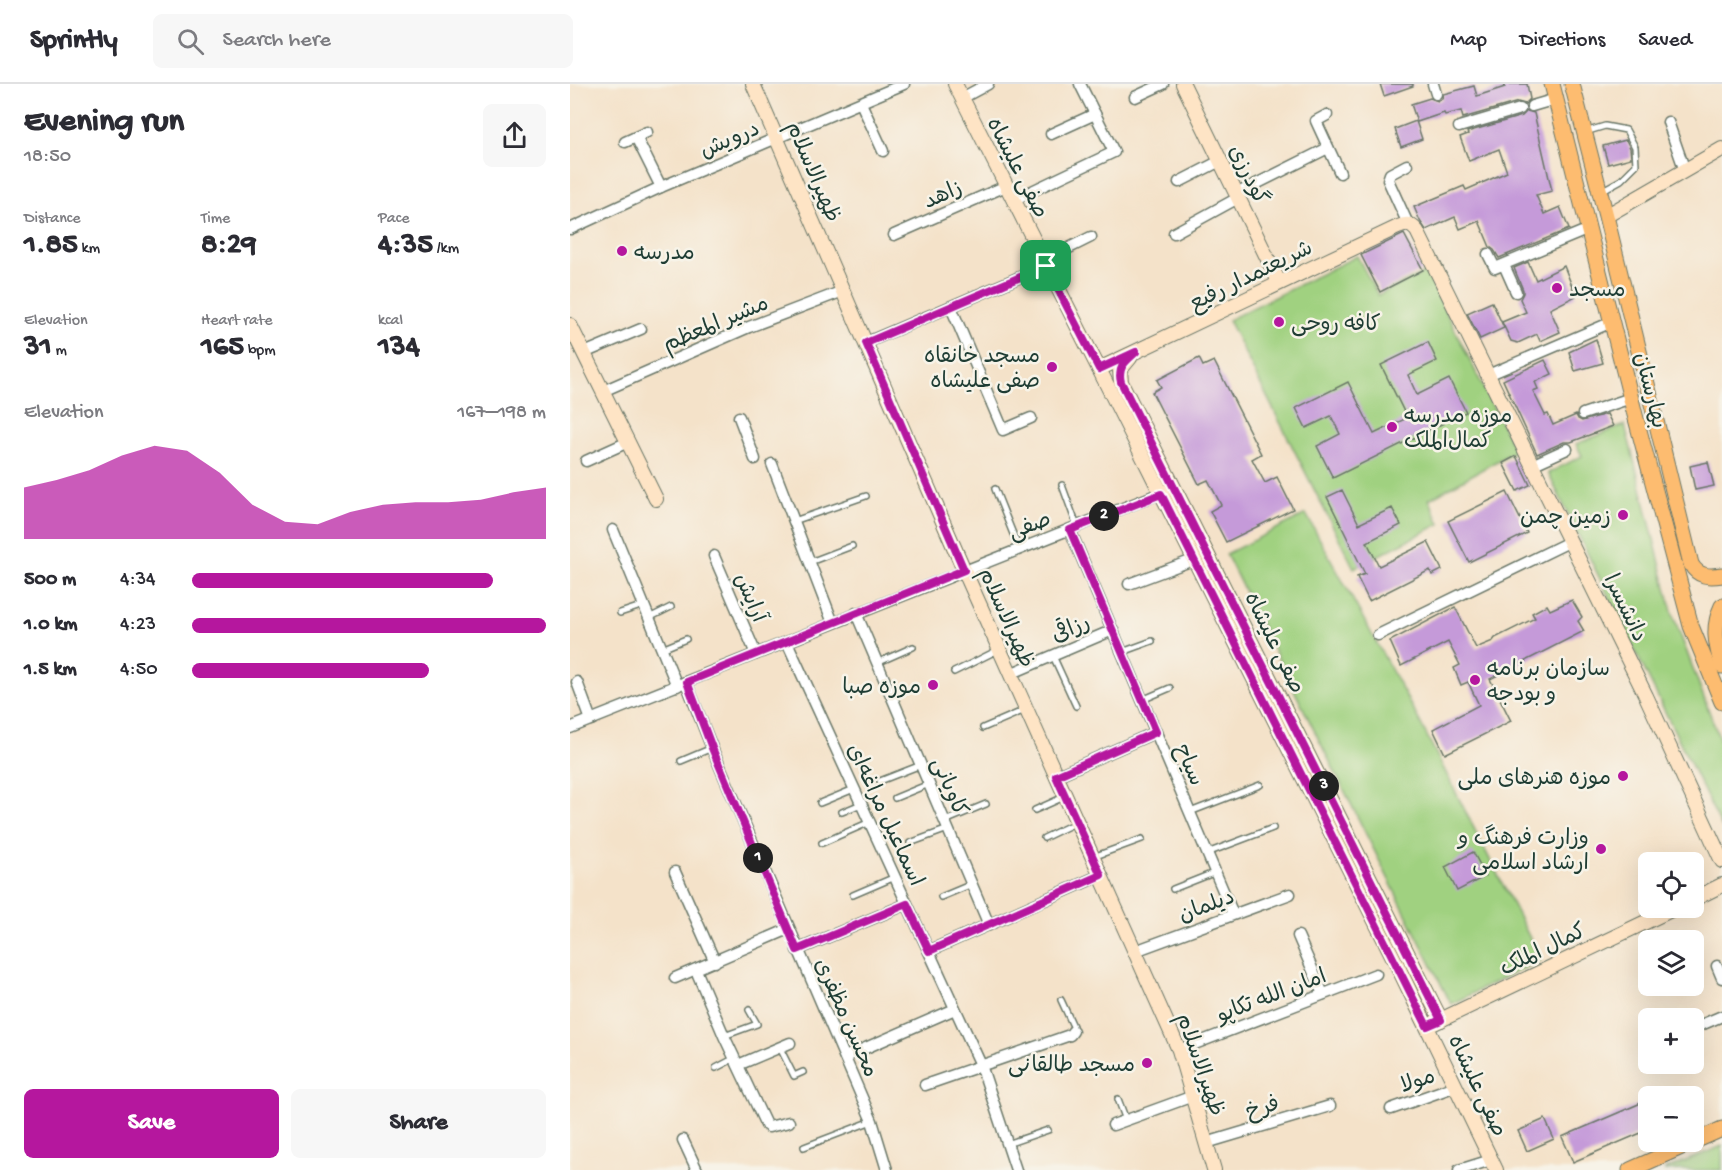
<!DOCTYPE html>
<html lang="en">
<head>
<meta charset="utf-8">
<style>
	body { margin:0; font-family:"Gochi Hand","Playpen Sans Arabic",sans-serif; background:#f7f7f7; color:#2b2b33; height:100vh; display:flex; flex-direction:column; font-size:22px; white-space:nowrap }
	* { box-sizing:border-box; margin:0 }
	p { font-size:20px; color:#7c7c81 }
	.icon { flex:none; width:33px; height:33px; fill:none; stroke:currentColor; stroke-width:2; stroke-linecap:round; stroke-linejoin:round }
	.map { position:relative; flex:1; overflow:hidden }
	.drawer { display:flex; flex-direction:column; background:#fff; width:570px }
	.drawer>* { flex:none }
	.tools { position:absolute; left:1068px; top:768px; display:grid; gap:12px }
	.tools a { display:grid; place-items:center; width:66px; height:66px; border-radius:9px; background:#fff; box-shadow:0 6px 24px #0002; font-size:30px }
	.pin { position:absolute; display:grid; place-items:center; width:51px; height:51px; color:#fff; margin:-26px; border-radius:12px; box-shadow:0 3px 9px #0006 }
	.km { position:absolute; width:30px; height:30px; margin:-15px; border-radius:50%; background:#222; color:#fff; font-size:16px; line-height:30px; text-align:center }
	.round { display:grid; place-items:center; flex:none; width:63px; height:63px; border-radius:9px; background:#f7f7f7 }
	.summary { display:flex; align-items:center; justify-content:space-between; height:102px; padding:0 24px }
	h1 { font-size:33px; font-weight:800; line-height:45px }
	.stats { display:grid; grid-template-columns:repeat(3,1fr); gap:9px; height:102px; padding:6px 24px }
	.stats div { display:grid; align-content:center }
	.stats b { font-size:30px; font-weight:800 }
	.stats small { font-size:16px; font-weight:400 }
	.stats p { font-size:16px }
	.chart { height:168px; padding:12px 24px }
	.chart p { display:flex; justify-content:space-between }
	.chart svg { width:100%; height:108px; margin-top:6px; fill:#b5179e; opacity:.7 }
	.action { display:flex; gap:12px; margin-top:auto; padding:12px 24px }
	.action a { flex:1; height:69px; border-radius:9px; background:#b5179e; color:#fff; font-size:24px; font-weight:800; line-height:69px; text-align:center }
	.action a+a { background:#f7f7f7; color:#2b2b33 }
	ul { padding:0 24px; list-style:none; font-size:20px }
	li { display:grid; grid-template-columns:96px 72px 1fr; align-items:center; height:45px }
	li i { height:15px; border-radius:8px; background:#b5179e }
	header { display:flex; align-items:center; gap:36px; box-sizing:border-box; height:84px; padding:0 30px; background:#fff; border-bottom:2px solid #e1e1e2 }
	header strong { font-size:28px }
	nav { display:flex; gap:33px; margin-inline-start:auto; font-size:21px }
	.search { width:420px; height:54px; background:#f7f7f7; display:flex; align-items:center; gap:15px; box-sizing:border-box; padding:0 21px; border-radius:9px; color:#7c7c81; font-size:22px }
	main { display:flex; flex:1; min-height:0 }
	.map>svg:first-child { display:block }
</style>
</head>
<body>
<header>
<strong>Sprintly</strong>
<div class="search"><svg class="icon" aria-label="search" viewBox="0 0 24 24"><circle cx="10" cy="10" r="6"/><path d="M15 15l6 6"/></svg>Search here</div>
<nav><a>Map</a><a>Directions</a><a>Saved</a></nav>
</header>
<main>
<section class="drawer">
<div class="summary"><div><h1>Evening run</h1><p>18:50</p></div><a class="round"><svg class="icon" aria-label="share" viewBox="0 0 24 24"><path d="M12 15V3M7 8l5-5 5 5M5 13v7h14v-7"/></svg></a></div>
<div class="stats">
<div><p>Distance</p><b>1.85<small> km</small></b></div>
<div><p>Time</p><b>8:29</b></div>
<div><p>Pace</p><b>4:35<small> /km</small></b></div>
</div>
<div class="stats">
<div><p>Elevation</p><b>31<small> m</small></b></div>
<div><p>Heart rate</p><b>165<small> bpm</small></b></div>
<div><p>kcal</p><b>134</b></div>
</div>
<div class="chart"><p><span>Elevation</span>167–198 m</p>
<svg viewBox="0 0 160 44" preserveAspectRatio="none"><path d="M0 44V23L10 20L20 16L30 10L40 6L50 8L60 17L70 30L80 37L90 38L100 33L110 30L120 29L130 29L140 28L150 25L160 23V44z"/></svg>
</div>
<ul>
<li><b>500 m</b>4:34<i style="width:85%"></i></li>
<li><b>1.0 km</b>4:23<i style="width:100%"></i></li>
<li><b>1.5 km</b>4:50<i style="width:67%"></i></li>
</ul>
<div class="action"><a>Save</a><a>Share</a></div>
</section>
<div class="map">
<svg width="1152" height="1086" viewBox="0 0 1152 1086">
	<rect width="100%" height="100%" fill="#f7f3e8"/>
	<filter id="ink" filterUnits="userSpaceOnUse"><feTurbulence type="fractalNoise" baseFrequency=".0167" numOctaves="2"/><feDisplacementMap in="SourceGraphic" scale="12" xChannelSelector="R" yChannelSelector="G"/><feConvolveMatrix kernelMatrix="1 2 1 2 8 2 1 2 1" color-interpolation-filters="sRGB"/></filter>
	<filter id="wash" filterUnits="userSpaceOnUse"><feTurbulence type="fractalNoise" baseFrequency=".008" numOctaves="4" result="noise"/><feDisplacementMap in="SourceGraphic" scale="24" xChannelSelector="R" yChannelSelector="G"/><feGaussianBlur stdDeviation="1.35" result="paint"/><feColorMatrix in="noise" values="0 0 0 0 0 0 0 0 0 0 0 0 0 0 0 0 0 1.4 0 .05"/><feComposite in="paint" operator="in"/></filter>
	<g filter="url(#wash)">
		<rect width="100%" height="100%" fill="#f4e2c9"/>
		<g fill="#a0d180" stroke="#60875a" stroke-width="1.5">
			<path d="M787 172 808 211 856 188 945 367 859 415 870 440 784 484 658 236Z"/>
			<path d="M1055 341 1103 531 1152 662V744L978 389 1012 372 1006 360Z"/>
			<path d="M736 430 850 638 971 876 881 920 656 470Z"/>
			<path d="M1152 1062V1086H1094Z"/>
		</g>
		<g id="blocks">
			<g fill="#c59ad9">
				<path d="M810 0H843V2L814 12Z"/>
				<path d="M934 0H957L960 15 955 20 948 18 893 34 891 27 875 31 874 29 847 38 841 20 860 14 868 17 872 15 873 10 904 2 907 12 935 3Z"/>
				<path d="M957 27 964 29 982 107 966 111 974 130 990 123 999 145 929 174 924 166 920 163 909 137 890 145 885 133 856 146 850 137 844 123 894 102 896 106 937 88 929 65 899 77 890 53 898 50 897 48 952 32Z"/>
				<path d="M846 37 852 55 831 63 825 45Z"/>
				<path d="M1056 56 1060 64 1061 74 1038 80 1033 62Z"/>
				<path d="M834 150 853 186 810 208 791 171Z"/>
				<path d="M958 178 966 196 994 182 1006 212 980 225 990 248 970 257 967 250 948 259 941 257 932 238 956 228 950 215 953 209V206L944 184Z"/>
				<path d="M922 218 934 244 910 255 897 229Z"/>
				<path d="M1026 255 1033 279 1005 287 999 268Z"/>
				<path d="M858 258 867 277 838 291 847 311 879 295 896 328 763 394 747 362 770 350 761 332 736 344 726 324 778 298 804 350 837 334 811 281Z"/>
				<path d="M629 274 633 282 644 277 691 370 682 375 695 399 707 393 723 425 656 458 640 427 651 421 638 396 629 400 582 308 591 303 587 296Z"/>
				<path d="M975 276 982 290 965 298 968 305 963 307 975 331 978 330 983 341 1006 331 1008 335 1012 337 1037 330 1043 342 1001 358H994L967 370 933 296Z"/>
				<path d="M946 372 960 401 947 407 933 379Z"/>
				<path d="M1138 378 1144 402 1125 406 1120 382Z"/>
				<path d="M772 406 789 440 822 424 831 441 797 458 809 482 858 458 872 486 862 491 860 486 799 517 787 493 795 490 757 413Z"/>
				<path d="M937 408 957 449 899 478 878 437Z"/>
				<path d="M1002 516 1012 533 1008 537 1014 547 920 595 941 637 875 670 863 645 909 621 898 598 891 601 884 584 890 581 878 558 831 582 820 557 885 523 906 564 923 557 925 554 965 534 962 529 977 521 980 526Z"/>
				<path d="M903 768 916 792 887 807 875 783Z"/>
				<path d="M1078 1016V1046L1003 1078 992 1053Z"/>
				<path d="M975 1035 984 1055 957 1067 948 1047Z"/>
			</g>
		</g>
	</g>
	<g filter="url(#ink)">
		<use href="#blocks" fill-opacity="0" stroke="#6a7768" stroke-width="1.5"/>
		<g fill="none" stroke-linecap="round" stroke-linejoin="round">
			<g stroke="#6a7768" stroke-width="8">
				<g id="lane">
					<path d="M1015 48 1035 42 1056 46 1065 63 1066 81 1051 96 1031 107"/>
					<path d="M492 401 507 442"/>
					<path d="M425 405 449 465"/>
					<path d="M224 437 296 412"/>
					<path d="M240 478 282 462"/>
					<path d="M50 529 74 521"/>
					<path d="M79 534 101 523"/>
					<path d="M92 565 116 555"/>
					<path d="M552 568 582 557"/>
					<path d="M483 572 506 622"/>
					<path d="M307 579 343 563"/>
					<path d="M384 588 428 566"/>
					<path d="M572 616 600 604"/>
					<path d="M413 644 455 626"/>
					<path d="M111 677 142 664"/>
					<path d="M310 697 351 681"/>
					<path d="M325 714 359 700"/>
					<path d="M250 719 284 705"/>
					<path d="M465 726 494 713"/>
					<path d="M272 728 291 720"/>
					<path d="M620 728 690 701"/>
					<path d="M375 737 416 720"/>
					<path d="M474 754 505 739"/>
					<path d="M252 759 300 738"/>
					<path d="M340 759 378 745"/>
					<path d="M637 769 703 744"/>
					<path d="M523 773 572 755"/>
					<path d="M603 805 646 788"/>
					<path d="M283 811 325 793"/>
					<path d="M371 813 402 800"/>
					<path d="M491 916 503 942V947"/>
					<path d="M154 952 187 940 179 926"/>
					<path d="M210 964 224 992 233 988"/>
					<path d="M146 984 165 974"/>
					<path d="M548 1015 556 1036"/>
					<path d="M437 1060 478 1046"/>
					<path d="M234 1063 302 1037"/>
				</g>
			</g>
			<g stroke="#6a7768" stroke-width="13">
				<g id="street">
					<path d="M863 0 866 10"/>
					<path d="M565 13 593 0"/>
					<path d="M392 14 418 0"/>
					<path d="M291 19 313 67"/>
					<path d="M962 22 986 15"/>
					<path d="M757 31 746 37 770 89"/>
					<path d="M1098 38 1115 87"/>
					<path d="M889 43 950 25"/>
					<path d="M481 50 525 30"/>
					<path d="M66 53 91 103"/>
					<path d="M55 58 77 48"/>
					<path d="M837 81 820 90 818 96 838 140"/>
					<path d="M609 98 650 77"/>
					<path d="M666 110 758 64"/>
					<path d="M443 116 544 68 510 0"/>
					<path d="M0 145 91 103 334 0"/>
					<path d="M604 149 668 114"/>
					<path d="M324 151 436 102"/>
					<path d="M918 170 925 184 1019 145"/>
					<path d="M473 177 521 153"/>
					<path d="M934 181 946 208"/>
					<path d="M381 223 433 346 461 334"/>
					<path d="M295 259 476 182"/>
					<path d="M14 269 71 245"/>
					<path d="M918 291 1042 238"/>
					<path d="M33 307 179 243 273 207"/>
					<path d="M1013 330 1061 314"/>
					<path d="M169 333 185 375"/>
					<path d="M16 377 58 358"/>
					<path d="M202 380 263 539"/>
					<path d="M964 380 997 365"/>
					<path d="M43 446 107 602"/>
					<path d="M500 446 663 830"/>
					<path d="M144 472 186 570"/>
					<path d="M559 500 623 476"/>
					<path d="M286 529 419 841"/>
					<path d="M808 551 1001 457"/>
					<path d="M217 558 411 981 446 1086"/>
					<path d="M440 590 543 546"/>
					<path d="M7 598 21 636"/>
					<path d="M116 598 142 664 302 1037 317 1086"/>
					<path d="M0 644 596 407"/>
					<path d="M486 692 586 648"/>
					<path d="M105 788 145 878"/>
					<path d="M728 852 753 910"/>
					<path d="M227 866 337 820"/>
					<path d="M359 867 531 791"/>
					<path d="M565 867 720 810"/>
					<path d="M1147 882 1152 894"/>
					<path d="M126 886 154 952 196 1041 199 1043 219 1038"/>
					<path d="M105 894 219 845"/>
					<path d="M1124 944 1152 932"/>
					<path d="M609 966 806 890"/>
					<path d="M275 973 385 925"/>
					<path d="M168 981 220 959"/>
					<path d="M355 1001 500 951 503 947"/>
					<path d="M821 1025 886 1002"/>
					<path d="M543 1041 623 1012"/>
					<path d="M113 1056 127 1086"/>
					<path d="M636 1059 760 1022"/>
					<path d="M889 1086 921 1076"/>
				</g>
			</g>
			<g stroke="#6a7768" stroke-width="16">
				<g id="secondary">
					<path d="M183 0 394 486 609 966 644 1086"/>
					<path d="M385 0 529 285 827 881 926 1086"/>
					<path d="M613 0 709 198"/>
					<path d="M1036 132 1152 65"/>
					<path d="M0 241 86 415"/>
					<path d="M560 274 550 286 551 298 871 936"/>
					<path d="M529 285 828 143C837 139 841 140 847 147L1076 612 1152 777"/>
					<path d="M1124 815 1152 801"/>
					<path d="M862 940 1105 824"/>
				</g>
			</g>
			<g stroke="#6a7768" stroke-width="17">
				<g id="primary">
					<path d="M982 0 1065 331 1121 542 1152 618"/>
					<path d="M1002 0 1036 132 1121 480C1128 493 1139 493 1152 491"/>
					<path d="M1152 522C1142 543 1146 560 1152 582"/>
					<path d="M1060 1086 1152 1045"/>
				</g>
			</g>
			<use href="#lane" stroke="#fff" stroke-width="5"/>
			<use href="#street" stroke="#fff" stroke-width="10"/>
			<use href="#secondary" stroke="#fee4c5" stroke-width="14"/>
			<use href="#primary" stroke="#fdbc6f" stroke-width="15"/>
		</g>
	</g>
	<g fill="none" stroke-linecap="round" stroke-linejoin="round" filter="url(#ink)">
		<g stroke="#fff" stroke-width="12">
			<path id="route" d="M476 182 529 285 566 268C556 277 547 283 551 298L871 936 857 942 591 410 500 446 586 648 486 692 531 791 359 867 337 820 227 866 142 664 117 598 394 486 296 259Z"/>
		</g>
		<use href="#route" stroke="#b5179e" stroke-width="8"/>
	</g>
	<g fill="#b5179e" stroke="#f7f3e8" stroke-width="2">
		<circle cx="52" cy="167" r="6"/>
		<circle cx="987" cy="204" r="6"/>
		<circle cx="709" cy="238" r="6"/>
		<circle cx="482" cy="283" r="6"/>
		<circle cx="822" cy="343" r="6"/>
		<circle cx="1053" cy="431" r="6"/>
		<circle cx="905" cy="596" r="6"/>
		<circle cx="363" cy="601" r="6"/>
		<circle cx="1053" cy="692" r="6"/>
		<circle cx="1031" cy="765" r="6"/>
		<circle cx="577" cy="979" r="6"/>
	</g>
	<g text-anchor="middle" stroke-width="5" stroke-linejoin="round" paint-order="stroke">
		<g font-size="22" fill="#1f3d34" stroke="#f7f3e8">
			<text transform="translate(159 54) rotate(-23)" y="8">درویش</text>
			<text transform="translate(449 83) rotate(63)" y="8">صفی علیشاه</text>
			<text transform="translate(245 87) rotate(67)" y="8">ظهیرالاسلام</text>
			<text transform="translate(680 90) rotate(64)" y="8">گودرزی</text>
			<text transform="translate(372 109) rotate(-24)" y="8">زاهد</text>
			<text transform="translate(680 190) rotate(-26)" y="8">شریعتمدار رفیع</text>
			<text transform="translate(145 238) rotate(-23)" y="8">مشیر المعظم</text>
			<text transform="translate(1082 306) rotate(76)" y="8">بهارستان</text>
			<text transform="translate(459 440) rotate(-21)" y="8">صفی</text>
			<text transform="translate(182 513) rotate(67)" y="8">آرایش</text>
			<text transform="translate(1057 523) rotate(64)" y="8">دانشسرا</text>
			<text transform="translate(438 533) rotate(66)" y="8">ظهیرالاسلام</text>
			<text transform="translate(500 543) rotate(-23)" y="8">رزاقی</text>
			<text transform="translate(706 558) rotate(64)" y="8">صفی علیشاه</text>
			<text transform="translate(621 680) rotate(67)" y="8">سیاح</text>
			<text transform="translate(381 702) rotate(67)" y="8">کاویانی</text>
			<text transform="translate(317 730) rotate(65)" y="8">اسماعیل مراغه‌ای</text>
			<text transform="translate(636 820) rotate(-20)" y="8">دیلمان</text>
			<text transform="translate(972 864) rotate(-26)" y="8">کمال الملک</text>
			<text transform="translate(701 910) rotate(-21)" y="8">امان الله تکاپو</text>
			<text transform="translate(278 933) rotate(66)" y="8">محسن مظفری</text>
			<text transform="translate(632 980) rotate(71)" y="8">ظهیرالاسلام</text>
			<text transform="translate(847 995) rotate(-19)" y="8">مولا</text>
			<text transform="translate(909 1001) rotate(65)" y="8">صفی علیشاه</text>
			<text transform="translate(692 1022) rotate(-17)" y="8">فرخ</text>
		</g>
		<g font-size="22" fill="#1f3d34" stroke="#f7f3e8" text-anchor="end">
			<text x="64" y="175" text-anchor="start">مدرسه</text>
			<text x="999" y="212" text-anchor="start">مسجد</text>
			<text x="721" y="246" text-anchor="start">کافه روحی</text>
			<text x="470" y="278">مسجد خانقاه<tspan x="470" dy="25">صفی علیشاه</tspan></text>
			<text x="834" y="338" text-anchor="start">موزه مدرسه<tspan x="834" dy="25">کمال‌الملک</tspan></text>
			<text x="1041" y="439">زمین چمن</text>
			<text x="917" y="591" text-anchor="start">سازمان برنامه<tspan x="917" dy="25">و بودجه</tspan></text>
			<text x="351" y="609">موزه صبا</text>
			<text x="1041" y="700">موزه هنرهای ملی</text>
			<text x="1019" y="760">وزارت فرهنگ و<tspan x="1019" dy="25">ارشاد اسلامی</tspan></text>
			<text x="565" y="987">مسجد طالقانی</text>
		</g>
	</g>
</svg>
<div class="tools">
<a><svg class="icon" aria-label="locate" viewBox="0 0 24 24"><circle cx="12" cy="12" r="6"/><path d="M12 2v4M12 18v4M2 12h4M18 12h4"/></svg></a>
<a><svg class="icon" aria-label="layers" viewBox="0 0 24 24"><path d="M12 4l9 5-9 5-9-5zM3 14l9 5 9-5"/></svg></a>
<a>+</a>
<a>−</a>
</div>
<div class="pin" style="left:476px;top:182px;background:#1e9e55"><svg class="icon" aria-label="arrive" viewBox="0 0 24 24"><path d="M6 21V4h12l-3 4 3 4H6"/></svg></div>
<b class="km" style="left:188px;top:774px">1</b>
<b class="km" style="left:534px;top:432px">2</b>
<b class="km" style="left:754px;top:702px">3</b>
</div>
</main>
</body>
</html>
